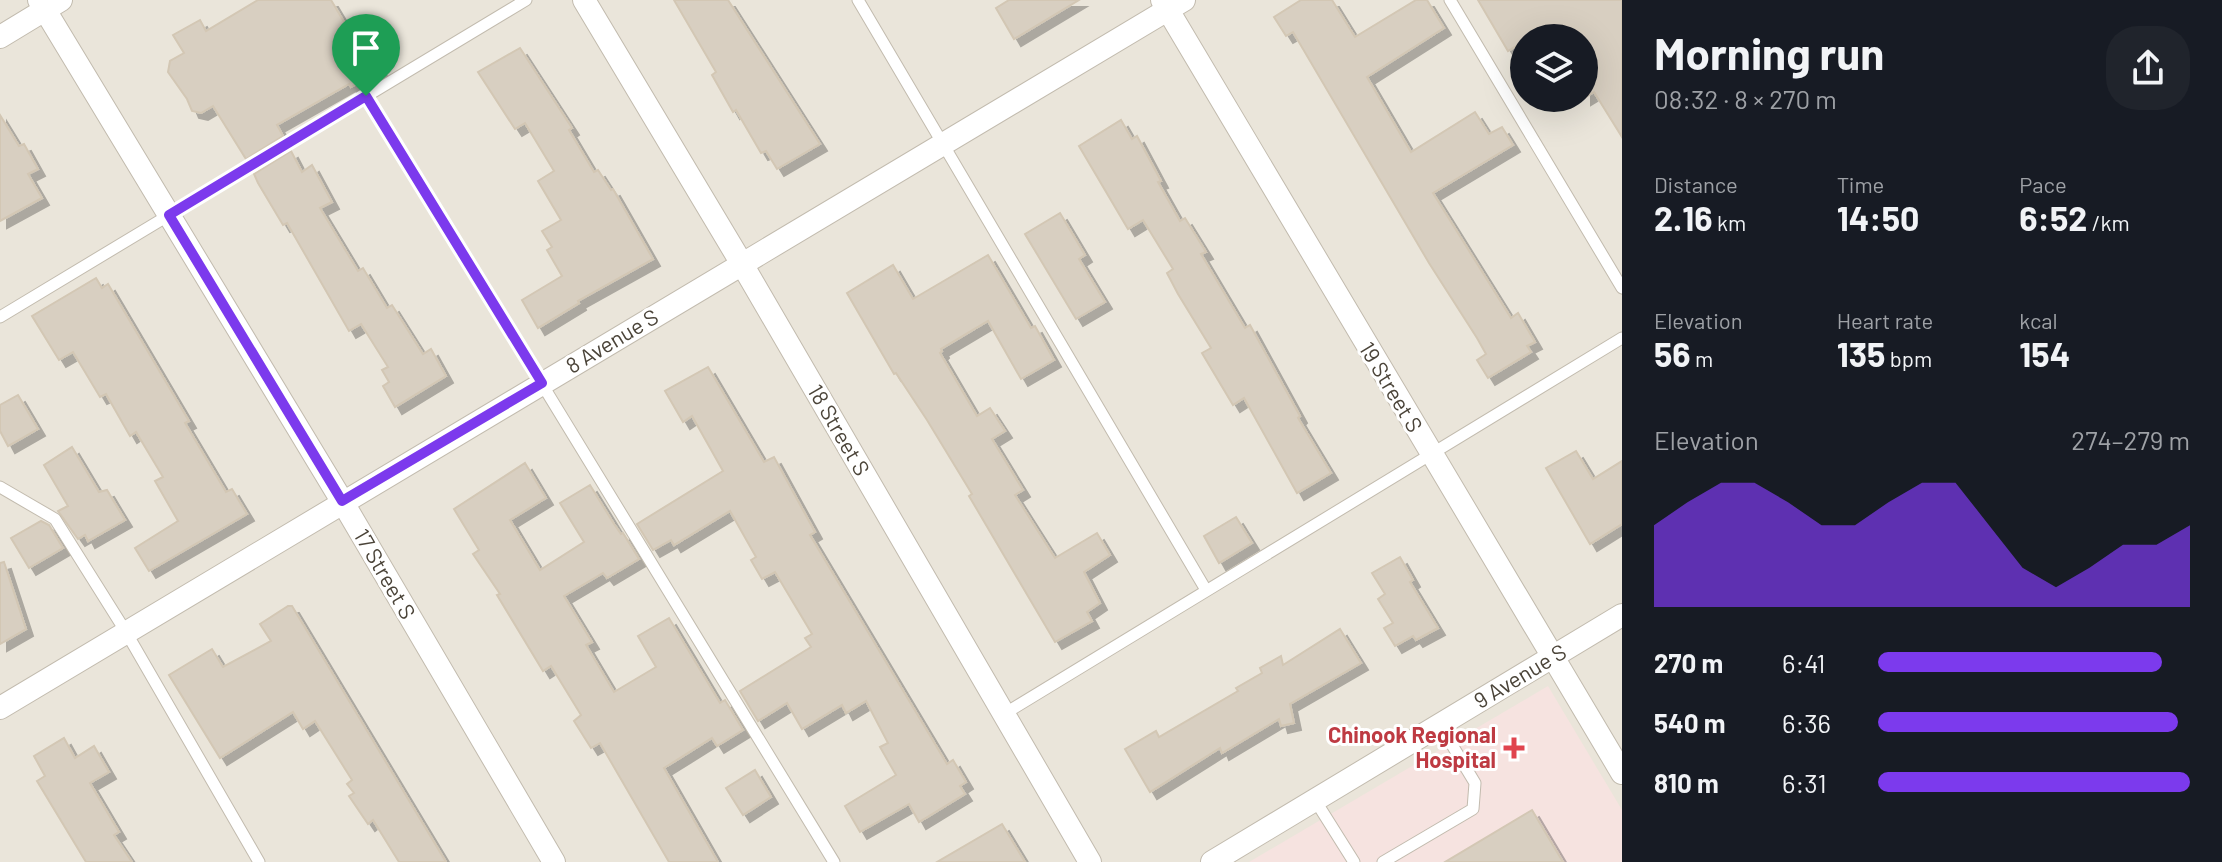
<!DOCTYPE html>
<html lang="en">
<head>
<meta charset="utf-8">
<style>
	body { margin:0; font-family:Barlow,sans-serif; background:#20242c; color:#f1f3f6; height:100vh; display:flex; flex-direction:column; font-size:30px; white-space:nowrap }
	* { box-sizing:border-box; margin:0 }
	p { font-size:26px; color:#9ea1a6 }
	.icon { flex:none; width:44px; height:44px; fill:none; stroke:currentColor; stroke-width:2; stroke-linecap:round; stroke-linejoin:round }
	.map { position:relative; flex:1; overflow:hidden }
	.panel { display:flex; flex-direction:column; background:#171b24; width:600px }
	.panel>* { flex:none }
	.buttons { position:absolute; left:1510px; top:24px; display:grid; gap:16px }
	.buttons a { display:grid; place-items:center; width:88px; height:88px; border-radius:50%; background:#171b24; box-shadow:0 8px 32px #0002; font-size:40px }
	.pin { position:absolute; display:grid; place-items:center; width:68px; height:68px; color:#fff; margin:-82px -34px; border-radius:50% 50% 50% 0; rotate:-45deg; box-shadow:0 0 8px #0007 }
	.pin .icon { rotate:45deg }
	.round { display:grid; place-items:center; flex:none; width:84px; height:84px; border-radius:32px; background:#20242c }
	.head { display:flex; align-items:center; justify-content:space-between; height:136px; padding:0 32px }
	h1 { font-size:44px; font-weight:700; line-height:60px }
	.stats { display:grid; grid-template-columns:repeat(3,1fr); gap:12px; height:136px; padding:8px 32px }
	.stats div { display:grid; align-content:center }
	.stats b { font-size:34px; font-weight:700 }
	.stats small { font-size:22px; font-weight:400 }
	.stats p { font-size:22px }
	.chart { height:224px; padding:16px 32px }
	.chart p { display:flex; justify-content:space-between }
	.chart svg { width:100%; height:144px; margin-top:8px; fill:#7c3aed; opacity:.7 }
	ul { padding:0 32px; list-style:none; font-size:26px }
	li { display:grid; grid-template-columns:128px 96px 1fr; align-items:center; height:60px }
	li i { height:20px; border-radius:10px; background:#7c3aed }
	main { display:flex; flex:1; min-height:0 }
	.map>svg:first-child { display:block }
</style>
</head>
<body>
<main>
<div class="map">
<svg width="1622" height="862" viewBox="0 0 1622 862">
	<defs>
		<filter id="shadow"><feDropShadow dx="7" dy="7" stdDeviation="0" flood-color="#0004"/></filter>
	</defs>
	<rect width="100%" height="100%" fill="#f6f3ec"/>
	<path fill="#eae5da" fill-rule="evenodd" d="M0 0H1622V862H0ZM1524 38H1584V98H1524Z"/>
	<path fill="#f6e3e0" d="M1548 686 1622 810V862H1249Z"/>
	<g fill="#d8cfc1" stroke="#d3c7b4" stroke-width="2" filter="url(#shadow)">
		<path d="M258 0H331L356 42 363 39 381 71 351 87 349 84 277 125 283 136 246 159 213 106 201 113 192 111 187 99 168 72 170 61 184 53 173 35 200 20 206 31Z"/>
		<path d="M674 0H728L820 144 777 169 766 151 761 153 736 110 733 112 712 75 716 72Z"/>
		<path d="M1009 0H1079L1014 39 996 8Z"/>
		<path d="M1301 0H1332L1355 37 1416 0H1427L1444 28 1367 77 1411 152 1475 112 1489 134 1502 127 1513 145 1433 193 1511 318 1518 313 1535 342 1527 346 1531 352 1488 378 1477 360 1486 354 1477 338 1429 263 1293 32 1286 36 1274 17Z"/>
		<path d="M1478 0H1622V137L1594 92 1584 98V38H1524V41L1508 51Z"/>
		<path d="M520 48 572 128 569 130 594 172 598 170 611 190 613 189 653 259 578 301 579 303 538 328 522 300 562 276 547 250 552 247 542 231 561 220 538 181 554 171 525 123 515 129 478 72Z"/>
		<path d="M0 115 19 146 24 144 38 169 28 174 42 198 0 221Z"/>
		<path d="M1121 120 1132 139 1137 136 1161 181 1158 182 1180 221 1185 218 1206 252 1201 254 1245 328 1250 325 1300 416 1298 418 1331 473 1297 493 1244 398 1233 405 1202 353 1211 348 1178 294 1167 273 1173 269 1143 220 1128 229 1079 146Z"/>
		<path d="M291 151 302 172 312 165 332 202 320 208 358 271 363 268 387 308 392 305 423 354 431 349 446 376 395 407 383 386 389 382 382 370 388 367 361 324 349 331 287 223 283 225 258 183 254 174Z"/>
		<path d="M1060 213 1085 255 1079 259 1105 302 1076 319 1025 234Z"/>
		<path d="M988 255 1031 328 1035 326 1054 360 1021 379 988 321 941 349 942 351 940 353 977 416 990 408 1005 431 992 439 1023 490 1015 495 1055 558 1097 533 1110 555 1084 572 1100 603 1087 612 1092 621 1055 642 969 496 972 494 927 420 896 373 894 374 847 293 893 265 913 299Z"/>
		<path d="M96 278 102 288 108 284 189 421 185 423 226 492 232 489 247 514 149 571 135 548 178 521 155 481 163 477 136 432 130 436 106 394 100 397 73 352 59 360 32 316Z"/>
		<path d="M708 367 764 462 774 457 815 532 810 535 947 764 953 760 966 782 960 786 965 794 919 822 909 804 860 832 845 806 896 775 880 747 888 743 866 701 846 713 842 705 802 729 787 703 758 721 740 691 811 647 805 638 812 634 775 572 762 579 751 560 756 557 730 511 674 545 671 540 653 550 637 524 723 471 692 416 683 422 665 391Z"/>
		<path d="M18 395 38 429 8 446 0 431V405Z"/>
		<path d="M72 447 99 492 107 490 125 520 88 541 85 535 78 539 58 511 68 506 44 465Z"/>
		<path d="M1576 451 1593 479 1622 461V524L1590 544 1546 468Z"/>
		<path d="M525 463 546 498 510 520 540 570 584 542 560 503 590 485 614 524 621 534 623 533 639 559 607 578 603 573 564 596 592 642 586 645 614 692 656 667 638 636 669 618 720 703 725 700 743 730 717 746 712 738 664 768 718 862H669L600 743 591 748 574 721 581 715 551 666 543 671 497 595 500 594 473 554 479 550 454 509Z"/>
		<path d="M1236 517 1252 543 1219 563 1204 536Z"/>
		<path d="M41 521 49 525 63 548 29 568 11 538Z"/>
		<path d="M1400 557 1413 580 1410 582 1438 628 1416 640 1413 636 1395 646 1384 628 1393 623 1378 599 1385 594 1372 573Z"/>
		<path d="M4 562 26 629 0 644V563Z"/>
		<path d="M288 606H292L446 862H399L373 820 368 824 349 796 354 793 347 784 352 780 315 721 303 729 293 712 220 758 169 675 212 649 223 667 271 641 260 624Z"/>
		<path d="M1340 629 1361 663 1290 704 1294 723 1281 726 1279 719 1222 753 1220 748 1150 792 1125 749 1156 731 1159 737 1238 691 1236 688 1262 673 1260 668 1281 656 1283 665Z"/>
		<path d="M64 738 75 758 94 746 109 772 90 783 119 832 114 835 132 862H86L37 781 45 776 34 756Z"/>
		<path d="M755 770 771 797 743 815 726 788Z"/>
		<path d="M1532 810 1563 862H1445Z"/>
		<path d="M1002 824 1025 862H937Z"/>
	</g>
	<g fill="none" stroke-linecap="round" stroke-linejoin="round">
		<g stroke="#c2bbae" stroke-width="13">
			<g id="service">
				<path d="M858 0 1206 590"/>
				<path d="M1450 0 1622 288"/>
				<path d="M366 96 834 862"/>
				<path d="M0 317 526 0"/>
				<path d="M0 487 55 519 126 632 259 862"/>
				<path d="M1004 714 1622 338"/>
				<path d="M1315 800 1354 862"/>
				<path d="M1383 862 1473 809 1475 783 1440 725"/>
			</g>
		</g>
		<g stroke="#c2bbae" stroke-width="24">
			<g id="minor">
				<path d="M39 0 342 501 554 862"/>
				<path d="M584 0 742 264 1090 862"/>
				<path d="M1162 0 1622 773"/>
				<path d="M0 37 61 0"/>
				<path d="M0 708 1184 0"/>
				<path d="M1212 862 1622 615"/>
			</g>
		</g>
		<use href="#service" stroke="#fff" stroke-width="11"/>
		<use href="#minor" stroke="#fff" stroke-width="22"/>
	</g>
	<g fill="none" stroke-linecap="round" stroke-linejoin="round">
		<g stroke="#fff" stroke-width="16">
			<path id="route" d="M366 96 542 383 342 501 169 215Z"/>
		</g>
		<use href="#route" stroke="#7c3aed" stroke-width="10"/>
	</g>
	<path fill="#e0444e" stroke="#fff" stroke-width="3" d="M1510 736h8v8h8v8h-8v8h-8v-8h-8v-8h8z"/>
	<g text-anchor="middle" stroke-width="6" stroke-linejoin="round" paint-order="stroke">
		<g font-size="22" fill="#4b4439" stroke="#fff">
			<text transform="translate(612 341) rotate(-31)" y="8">8 Avenue S</text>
			<text transform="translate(1391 387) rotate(59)" y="8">19 Street S</text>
			<text transform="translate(839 430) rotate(60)" y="8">18 Street S</text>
			<text transform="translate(385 574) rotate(60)" y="8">17 Street S</text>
			<text transform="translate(1520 676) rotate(-31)" y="8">9 Avenue S</text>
		</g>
		<g font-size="22" font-weight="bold" fill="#be3a42" stroke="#fff" text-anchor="end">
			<text x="1496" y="743">Chinook Regional<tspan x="1496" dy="25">Hospital</tspan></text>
		</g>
	</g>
</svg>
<div class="buttons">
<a><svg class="icon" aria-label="layers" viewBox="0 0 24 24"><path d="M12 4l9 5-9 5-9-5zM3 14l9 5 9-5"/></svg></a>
</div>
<div class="pin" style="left:366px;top:96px;background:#1e9e55"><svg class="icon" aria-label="arrive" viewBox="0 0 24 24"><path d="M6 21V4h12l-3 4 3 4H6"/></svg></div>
</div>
<section class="panel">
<div class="head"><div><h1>Morning run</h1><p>08:32 · 8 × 270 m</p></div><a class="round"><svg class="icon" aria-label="share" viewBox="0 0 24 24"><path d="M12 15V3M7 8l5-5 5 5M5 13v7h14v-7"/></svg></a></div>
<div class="stats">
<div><p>Distance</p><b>2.16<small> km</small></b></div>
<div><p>Time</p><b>14:50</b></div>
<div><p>Pace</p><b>6:52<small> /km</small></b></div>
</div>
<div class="stats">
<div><p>Elevation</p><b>56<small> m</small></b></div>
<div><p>Heart rate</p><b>135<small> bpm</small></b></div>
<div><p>kcal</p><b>154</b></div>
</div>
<div class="chart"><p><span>Elevation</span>274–279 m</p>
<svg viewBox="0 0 160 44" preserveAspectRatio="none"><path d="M0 44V19L10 12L20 6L30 6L40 12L50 19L60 19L70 12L80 6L90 6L100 19L110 32L120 38L130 32L140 25L150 25L160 19V44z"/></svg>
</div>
<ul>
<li><b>270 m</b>6:41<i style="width:91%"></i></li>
<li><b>540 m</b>6:36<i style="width:96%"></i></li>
<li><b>810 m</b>6:31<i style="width:100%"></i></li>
</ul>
</section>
</main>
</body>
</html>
